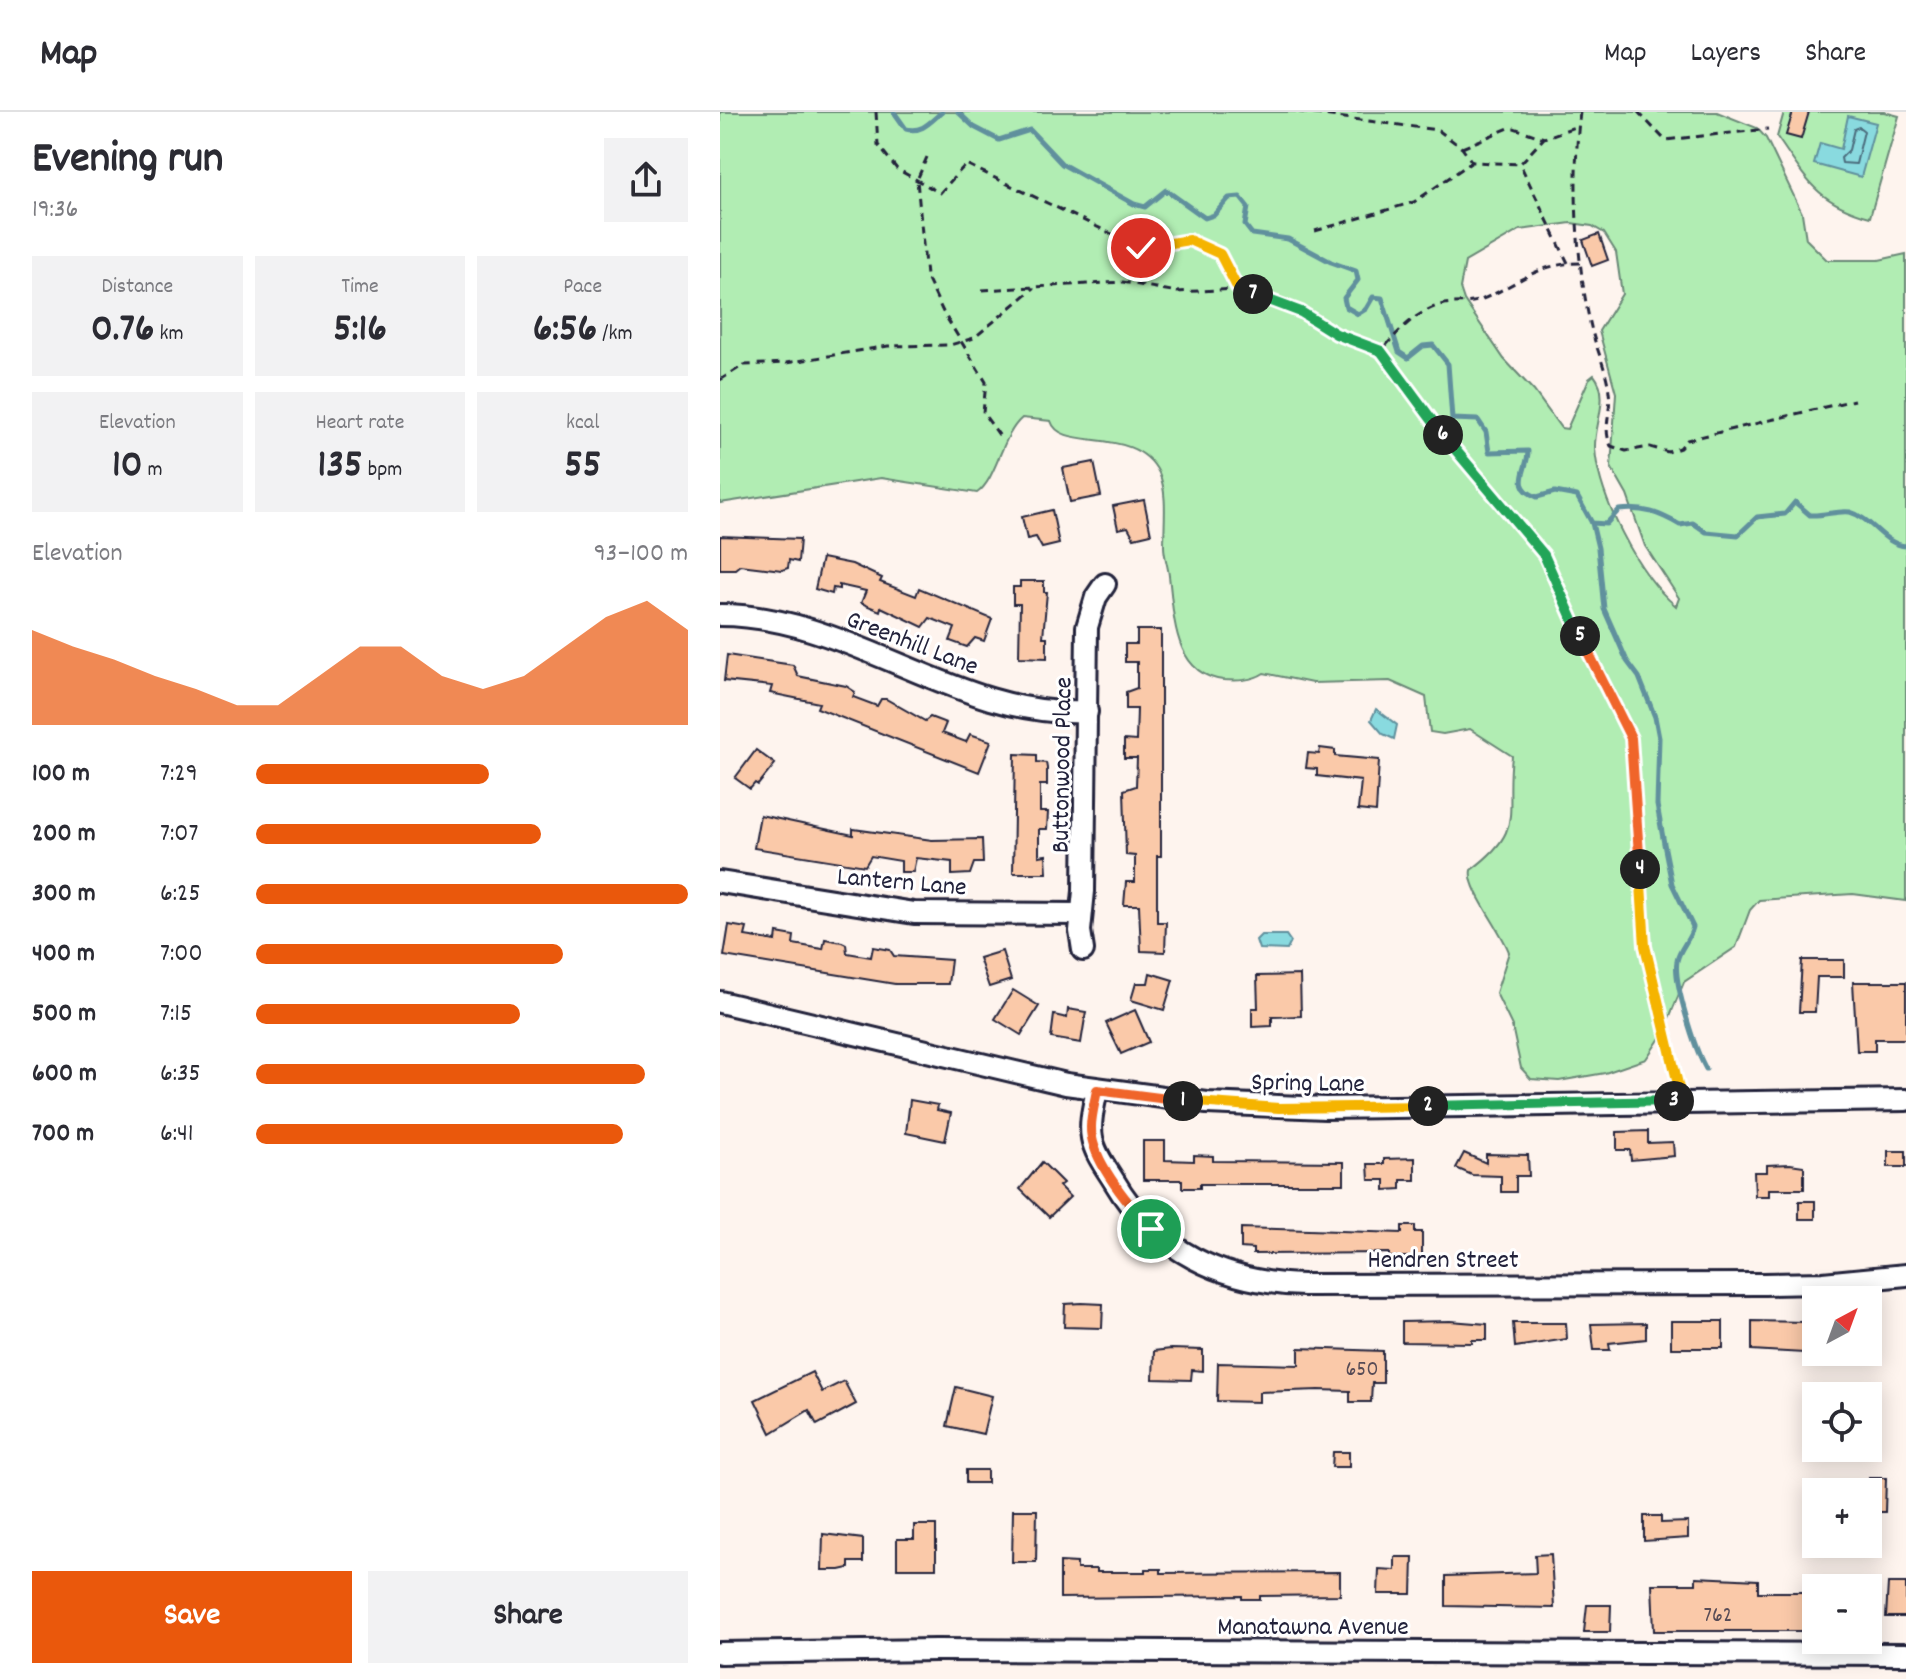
<!DOCTYPE html>
<html lang="en">
<head>
<meta charset="utf-8">
<style>
	body { margin:0; font-family:Dekko,sans-serif; background:#f2f2f3; color:#2b2b33; height:100vh; display:flex; flex-direction:column; font-size:30px; white-space:nowrap }
	* { box-sizing:border-box; margin:0 }
	p { font-size:26px; color:#7c7c81 }
	.icon { flex:none; width:44px; height:44px; fill:none; stroke:currentColor; stroke-width:2; stroke-linecap:round; stroke-linejoin:round }
	.map { position:relative; flex:1; overflow:hidden }
	.drawer { display:flex; flex-direction:column; background:#fff; width:720px }
	.drawer>* { flex:none }
	.needle { width:52px; rotate:41deg }
	.buttons { position:absolute; left:1082px; top:1174px; display:grid; gap:16px }
	.buttons a { display:grid; place-items:center; width:80px; height:80px; border-radius:0px; background:#fff; box-shadow:0 4px 20px #0003; font-size:40px }
	.pin { position:absolute; display:grid; place-items:center; width:68px; height:68px; color:#fff; margin:-34px; border:4px solid #fff; border-radius:50%; box-shadow:0 2px 8px #0007 }
	.km { position:absolute; width:40px; height:40px; margin:-20px; border-radius:50%; background:#222; color:#fff; font-size:22px; line-height:40px; text-align:center }
	.round { display:grid; place-items:center; flex:none; width:84px; height:84px; border-radius:0px; background:#f2f2f3 }
	.overview { display:flex; align-items:center; justify-content:space-between; height:136px; padding:0 32px }
	h1 { font-size:44px; font-weight:700; line-height:60px }
	.stats { display:grid; grid-template-columns:repeat(3,1fr); gap:12px; height:136px; padding:8px 32px }
	.stats div { display:grid; align-content:center; border-radius:0px; background:#f2f2f3; text-align:center }
	.stats b { font-size:40px; font-weight:700 }
	.stats small { font-size:22px; font-weight:400 }
	.stats p { font-size:22px }
	.chart { height:224px; padding:16px 32px }
	.chart p { display:flex; justify-content:space-between }
	.chart svg { width:100%; height:144px; margin-top:8px; fill:#ea580c; opacity:.7 }
	.primary-button { display:flex; gap:16px; margin-top:auto; padding:16px 32px }
	.primary-button a { flex:1; height:92px; border-radius:0px; background:#ea580c; color:#fff; font-size:32px; font-weight:700; line-height:92px; text-align:center }
	.primary-button a+a { background:#f2f2f3; color:#2b2b33 }
	ul { padding:0 32px; list-style:none; font-size:26px }
	li { display:grid; grid-template-columns:128px 96px 1fr; align-items:center; height:60px }
	li i { height:20px; border-radius:10px; background:#ea580c }
	header { display:flex; align-items:center; gap:48px; box-sizing:border-box; height:112px; padding:0 40px; background:#fff; border-bottom:2px solid #e1e1e2 }
	header strong { font-size:38px }
	nav { display:flex; gap:44px; margin-inline-start:auto; font-size:28px }
	main { display:flex; flex:1; min-height:0 }
	.map>svg:first-child { display:block }
</style>
</head>
<body>
<header>
<strong>Map</strong>
<nav><a>Map</a><a>Layers</a><a>Share</a></nav>
</header>
<main>
<section class="drawer">
<div class="overview"><div><h1>Evening run</h1><p>19:36</p></div><a class="round"><svg class="icon" aria-label="share" viewBox="0 0 24 24"><path d="M12 15V3M7 8l5-5 5 5M5 13v7h14v-7"/></svg></a></div>
<div class="stats">
<div><p>Distance</p><b>0.76<small> km</small></b></div>
<div><p>Time</p><b>5:16</b></div>
<div><p>Pace</p><b>6:56<small> /km</small></b></div>
</div>
<div class="stats">
<div><p>Elevation</p><b>10<small> m</small></b></div>
<div><p>Heart rate</p><b>135<small> bpm</small></b></div>
<div><p>kcal</p><b>55</b></div>
</div>
<div class="chart"><p><span>Elevation</span>93–100 m</p>
<svg viewBox="0 0 160 44" preserveAspectRatio="none"><path d="M0 44V15L10 20L20 24L30 29L40 33L50 38L60 38L70 29L80 20L90 20L100 29L110 33L120 29L130 20L140 11L150 6L160 15V44z"/></svg>
</div>
<ul>
<li><b>100 m</b>7:29<i style="width:54%"></i></li>
<li><b>200 m</b>7:07<i style="width:66%"></i></li>
<li><b>300 m</b>6:25<i style="width:100%"></i></li>
<li><b>400 m</b>7:00<i style="width:71%"></i></li>
<li><b>500 m</b>7:15<i style="width:61%"></i></li>
<li><b>600 m</b>6:35<i style="width:90%"></i></li>
<li><b>700 m</b>6:41<i style="width:85%"></i></li>
</ul>
<div class="primary-button"><a>Save</a><a>Share</a></div>
</section>
<div class="map">
<svg width="1186" height="1567" viewBox="0 0 1186 1567">
	<rect width="100%" height="100%" fill="#fef4ee"/>
	<filter id="ink" filterUnits="userSpaceOnUse"><feTurbulence type="fractalNoise" baseFrequency=".0125" numOctaves="2"/><feDisplacementMap in="SourceGraphic" scale="16" xChannelSelector="R" yChannelSelector="G"/><feConvolveMatrix kernelMatrix="1 2 1 2 8 2 1 2 1" color-interpolation-filters="sRGB"/></filter>
	<g filter="url(#ink)">
		<g fill="#b1edb3" stroke="#6a8877" stroke-width="2" fill-rule="evenodd">
			<path d="M0 0H997L1037 16 1046 26 1082 101 1086 127 1107 148H1159L1186 142V789L1133 782 1039 788 1030 798 1016 835 964 870 942 923 926 947 885 961 839 969 811 967 801 956 792 914 776 881 789 840C781 817 747 777 751 758 806 717 785 703 792 644L750 617 723 622 710 620 706 585 670 569 592 571 544 561C532 569 517 569 503 568 453 562 454 502 449 464 448 454 444 444 444 434 444 412 448 381 439 361 415 312 341 341 331 309L302 306C281 324 277 367 257 381L161 366 0 391ZM851 111 872 114 884 121 896 140 902 182 879 219 896 281 891 355 907 383 925 434 959 486 956 494C918 463 878 384 875 336 874 312 891 284 874 263L869 267 847 317 841 316 814 279 784 247 744 188 740 176 745 150 800 118Z"/>
			<path d="M1064 0H1164L1179 4 1150 105C1096 90 1087 68 1057 25Z"/>
		</g>
		<g fill="#89dadf" stroke="#60909d" stroke-width="2">
			<path d="M1128 4 1156 11 1141 65 1094 52 1100 31 1121 37Z"/>
			<path d="M656 597 677 613 674 627 663 622 651 608Z"/>
			<path d="M541 823H566L571 830 567 838 539 837 536 828Z"/>
		</g>
		<g fill="none" stroke-linecap="round" stroke-linejoin="round">
			<path stroke="#4b6c7d" stroke-width="2" d="M1139 15 1144 19 1136 52 1122 51 1121 46 1129 38 1134 17Z"/>
			<g stroke="#60909d" stroke-width="5">
				<path d="M174 0 186 17C202 21 210 10 222 0"/>
				<path d="M238 0 254 15 279 28 310 18 342 52 414 92 425 95 446 78 485 106 494 103 509 86 520 85 528 95 525 113 532 122 568 127 611 150 636 159 638 168 624 186 626 195 638 202 646 197 653 185 662 186 679 240 688 246 703 234 713 233 728 252 732 307 758 308 766 320 769 340 808 339C808 359 790 374 817 385L835 380 857 384 872 411 886 412 899 398C924 395 939 401 960 413L973 411 986 420 1018 423 1037 405 1065 402 1075 390 1090 403C1104 404 1118 398 1130 400 1152 406 1164 433 1186 434"/>
				<path d="M872 411 878 436 884 497 907 549 919 565 935 605 939 626 937 693 945 737 952 772 973 815C970 828 959 837 957 849 953 869 975 938 986 957"/>
			</g>
		</g>
		<g fill="#fac9a9" stroke="#22223b" stroke-width="2">
			<path d="M1073 0H1089L1081 27 1066 23Z"/>
			<path d="M879 122 888 148 872 154 863 128Z"/>
			<path d="M374 350 381 384 350 390 343 356Z"/>
			<path d="M424 388 431 422 414 426 408 415 398 417 393 394Z"/>
			<path d="M332 398 339 432 322 436 316 425 307 427 302 405Z"/>
			<path d="M0 424 80 427 78 450 69 448 68 456 62 458 20 453 15 457H0Z"/>
			<path d="M102 446 132 452 162 466 160 470 196 484 199 476 272 507 264 529 255 526 247 535 230 529 235 516 210 506 203 515 161 495 160 499 141 491 146 479 119 473V477L113 476 112 482 95 477Z"/>
			<path d="M300 469H324V480H327L323 525H327V546L299 545 300 492H293V475H300Z"/>
			<path d="M417 518H441V744H437V810H446L445 840 421 839 419 793H404L406 770H415V744L406 743 404 678 416 674 417 646H404V628L416 629 417 597H406V580L417 576V550H405V532H417Z"/>
			<path d="M7 543 73 553 78 564 126 574 135 580 133 585 157 594 161 587H166L205 609 210 605 226 611 222 621 246 630 250 622 271 629 259 660 97 596 99 591 50 581 52 574 4 569Z"/>
			<path d="M600 636 615 638V644L659 648 656 700 638 698 641 669 597 664V657L586 656 588 641 599 642Z"/>
			<path d="M36 638 55 652 38 673 35 671 30 677 15 666Z"/>
			<path d="M295 642 317 643V650L326 651 327 656V673H320V700H328L327 717H319V744L326 743 327 761H293Z"/>
			<path d="M40 703 133 723V717L212 728 262 727 263 751H254L250 762 232 763V750L196 746 193 760H181V749L151 744 145 754 34 736Z"/>
			<path d="M9 813 27 816 25 824 56 829 57 821 74 824 73 832 103 837 105 827 122 830 126 832 127 841 151 845 153 835 170 838 174 844 231 848 228 872H175L4 844Z"/>
			<path d="M282 839 291 868 269 875 259 846Z"/>
			<path d="M1082 848H1124V865H1097L1095 900H1079Z"/>
			<path d="M430 861 453 868 444 898 411 888 416 871H428Z"/>
			<path d="M580 863 581 904 552 905V914L532 915V896H538L537 864Z"/>
			<path d="M1133 870H1186V927H1155V939H1137Z"/>
			<path d="M293 878 319 894 301 923 275 907Z"/>
			<path d="M348 897 366 900 361 931 331 926 334 903 347 906Z"/>
			<path d="M415 898 429 930 401 942 386 911Z"/>
			<path d="M190 988 218 993 217 998 231 1001 225 1029 186 1021Z"/>
			<path d="M928 1019V1031L953 1030 954 1044 911 1048 910 1038H897V1020Z"/>
			<path d="M423 1029H445V1048L474 1049V1043L493 1044V1049L624 1050V1072H480V1076H462V1068H423Z"/>
			<rect x="1168" y="1039" width="18" height="16"/>
			<path d="M744 1041 766 1051V1042L808 1043 809 1064H796V1080H781V1064L752 1063 736 1056Z"/>
			<path d="M695 1046V1068H681V1077L665 1078V1068H649L648 1052H664V1047Z"/>
			<path d="M322 1050 343 1071 339 1074 350 1085 329 1105 300 1077Z"/>
			<path d="M1070 1052 1084 1054V1077H1049V1084H1035L1034 1060H1047V1053Z"/>
			<rect x="1079" y="1089" width="16" height="18"/>
			<path d="M682 1114H695V1120H702V1145H669V1141L533 1142V1137L521 1136V1116L682 1121Z"/>
			<path d="M362 1191 383 1192 382 1216 344 1215 345 1192Z"/>
			<path d="M730 1209 767 1212V1228H752V1231L682 1230V1210Z"/>
			<rect x="951" y="1209" width="52" height="27"/>
			<path d="M1032 1209 1084 1210V1241L1032 1238Z"/>
			<path d="M793 1211H846L847 1227 795 1235Z"/>
			<path d="M926 1211V1227L889 1231 890 1238H874L871 1212Z"/>
			<path d="M579 1236 663 1239V1271H652L651 1290H630V1279L599 1278 539 1280V1290L497 1289 498 1251 579 1253Z"/>
			<path d="M451 1237 483 1238V1259L472 1258 471 1268 433 1267 434 1239Z"/>
			<path d="M92 1260 102 1280 124 1269 136 1292 97 1313 89 1298 51 1321 35 1288Z"/>
			<path d="M236 1275 272 1284 263 1322 227 1314Z"/>
			<path d="M613 1340H629V1355H612Z"/>
			<rect x="246" y="1358" width="21" height="13"/>
			<path d="M1149 1366H1166L1165 1400H1149Z"/>
			<path d="M293 1398H317L316 1450H292Z"/>
			<path d="M924 1404H941V1411L968 1410V1426L924 1429Z"/>
			<path d="M194 1413H216V1456H177V1427H194Z"/>
			<path d="M103 1422 143 1427V1450H129V1456L120 1458H102Z"/>
			<path d="M831 1442 834 1496 726 1494V1464L816 1461 815 1443Z"/>
			<path d="M675 1445H693L692 1482H658L659 1457 675 1458Z"/>
			<path d="M340 1450 357 1451V1457H377V1460H425V1457H441V1461L620 1460V1483L540 1484V1487H522V1484L340 1486Z"/>
			<path d="M976 1465 1038 1468V1480H1096V1519H934L932 1472H976Z"/>
			<path d="M1168 1471H1186V1505H1166Z"/>
			<path d="M867 1493H891L890 1520H864Z"/>
		</g>
		<g fill="none" stroke-linecap="round" stroke-linejoin="round">
			<g stroke="#22223b" stroke-width="26">
				<g id="minor">
					<path d="M0 503C131 503 237 607 367 600"/>
					<path d="M0 770 194 801 361 802"/>
					<path d="M363 838 360 819 364 779 367 515 376 485 385 472"/>
					<path d="M0 890 346 972 487 991 605 996 1186 988"/>
					<path d="M377 978C374 993 369 1010 372 1026 375 1042 386 1056 394 1069 435 1139 504 1171 583 1173L1044 1172 1103 1171 1186 1163"/>
					<path d="M0 1541 216 1538 1186 1542"/>
				</g>
			</g>
			<g stroke="#22223b" stroke-width="3" stroke-dasharray="8 6" stroke-linecap="butt">
				<path d="M156 0 158 33 177 57 220 81 246 52 421 136 469 128 500 142 518 177"/>
				<path d="M579 0 718 18 742 36 752 50"/>
				<path d="M860 0C852 64 856 152 871 215 876 237 887 258 889 280 892 299 882 317 891 334L906 339 930 335 948 340 960 336 967 328 1134 288"/>
				<path d="M918 0 945 28 1048 17"/>
				<path d="M742 36 791 15 824 26"/>
				<path d="M207 45 197 68 206 164 223 200 266 270 263 301 282 327"/>
				<path d="M595 119 694 90 752 50 800 52"/>
				<path d="M848 151 800 52 824 26 857 14"/>
				<path d="M262 178 403 170 457 180 518 177 581 200 616 222 661 239C678 220 694 201 720 193 734 189 750 193 763 187 802 170 817 151 862 151"/>
				<path d="M661 239 715 314 824 443 911 626 925 834 958 974"/>
				<path d="M0 268 24 253 66 251 168 234 230 233 254 226 314 176"/>
			</g>
			<use href="#minor" stroke="#fff" stroke-width="20"/>
		</g>
	</g>
	<g fill="none" stroke-linecap="round" stroke-linejoin="round" filter="url(#ink)">
		<g stroke="#fff" stroke-width="16">
			<path id="split-1" d="M431 1117C410 1094 370 1048 371 1015 371 1003 375 990 377 978L463 989"/>
		</g>
		<g stroke="#fff" stroke-width="16">
			<path id="split-2" d="M463 989 559 996 708 994"/>
		</g>
		<g stroke="#fff" stroke-width="16">
			<path id="split-3" d="M708 994 954 989"/>
		</g>
		<g stroke="#fff" stroke-width="16">
			<path id="split-4" d="M920 757 925 834 962 989H954"/>
		</g>
		<g stroke="#fff" stroke-width="16">
			<path id="split-5" d="M860 524 911 626 920 757"/>
		</g>
		<g stroke="#fff" stroke-width="16">
			<path id="split-6" d="M723 323 824 443 860 524"/>
		</g>
		<g stroke="#fff" stroke-width="16">
			<path id="split-7" d="M533 182 581 200 616 222 661 239 723 323"/>
		</g>
		<g stroke="#fff" stroke-width="16">
			<path id="split-8" d="M421 136 469 128 500 142 518 177 533 182"/>
		</g>
		<use href="#split-1" stroke="#f0652b" stroke-width="10"/>
		<use href="#split-2" stroke="#f5b400" stroke-width="10"/>
		<use href="#split-3" stroke="#22a559" stroke-width="10"/>
		<use href="#split-4" stroke="#f5b400" stroke-width="10"/>
		<use href="#split-5" stroke="#f0652b" stroke-width="10"/>
		<use href="#split-6" stroke="#22a559" stroke-width="10"/>
		<use href="#split-7" stroke="#22a559" stroke-width="10"/>
		<use href="#split-8" stroke="#f5b400" stroke-width="10"/>
	</g>
	<g text-anchor="middle" stroke-width="6" stroke-linejoin="round" paint-order="stroke">
		<g font-size="22" fill="#584c56">
			<text x="642" y="1263">650</text>
			<text x="998" y="1509">762</text>
		</g>
		<g font-size="26" fill="#22223b" stroke="#fff">
			<text transform="translate(193 529) rotate(21)" y="9">Greenhill Lane</text>
			<text transform="translate(340 653) rotate(-89)" y="9">Buttonwood Place</text>
			<text transform="translate(182 768) rotate(5)" y="9">Lantern Lane</text>
			<text transform="translate(588 969) rotate(1)" y="9">Spring Lane</text>
			<text x="723" y="1155">Hendren Street</text>
			<text x="593" y="1522">Manatawna Avenue</text>
		</g>
	</g>
</svg>
<div class="buttons">
<a><svg class="needle" viewBox="-14 -14 28 28"><path d="M0-13l5 13h-10z" fill="#e53935"/><path d="M0 13l5-13h-10z" fill="#7c7c81"/></svg></a>
<a><svg class="icon" aria-label="locate" viewBox="0 0 24 24"><circle cx="12" cy="12" r="6"/><path d="M12 2v4M12 18v4M2 12h4M18 12h4"/></svg></a>
<a>+</a>
<a>−</a>
</div>
<div class="pin" style="left:431px;top:1117px;background:#1e9e55"><svg class="icon" aria-label="arrive" viewBox="0 0 24 24"><path d="M6 21V4h12l-3 4 3 4H6"/></svg></div>
<div class="pin" style="left:421px;top:136px;background:#d93025"><svg class="icon" aria-label="check" viewBox="0 0 24 24"><path d="M5 12l5 5 9-10"/></svg></div>
<b class="km" style="left:463px;top:989px">1</b>
<b class="km" style="left:708px;top:994px">2</b>
<b class="km" style="left:954px;top:989px">3</b>
<b class="km" style="left:920px;top:757px">4</b>
<b class="km" style="left:860px;top:524px">5</b>
<b class="km" style="left:723px;top:323px">6</b>
<b class="km" style="left:533px;top:182px">7</b>
</div>
</main>
</body>
</html>
